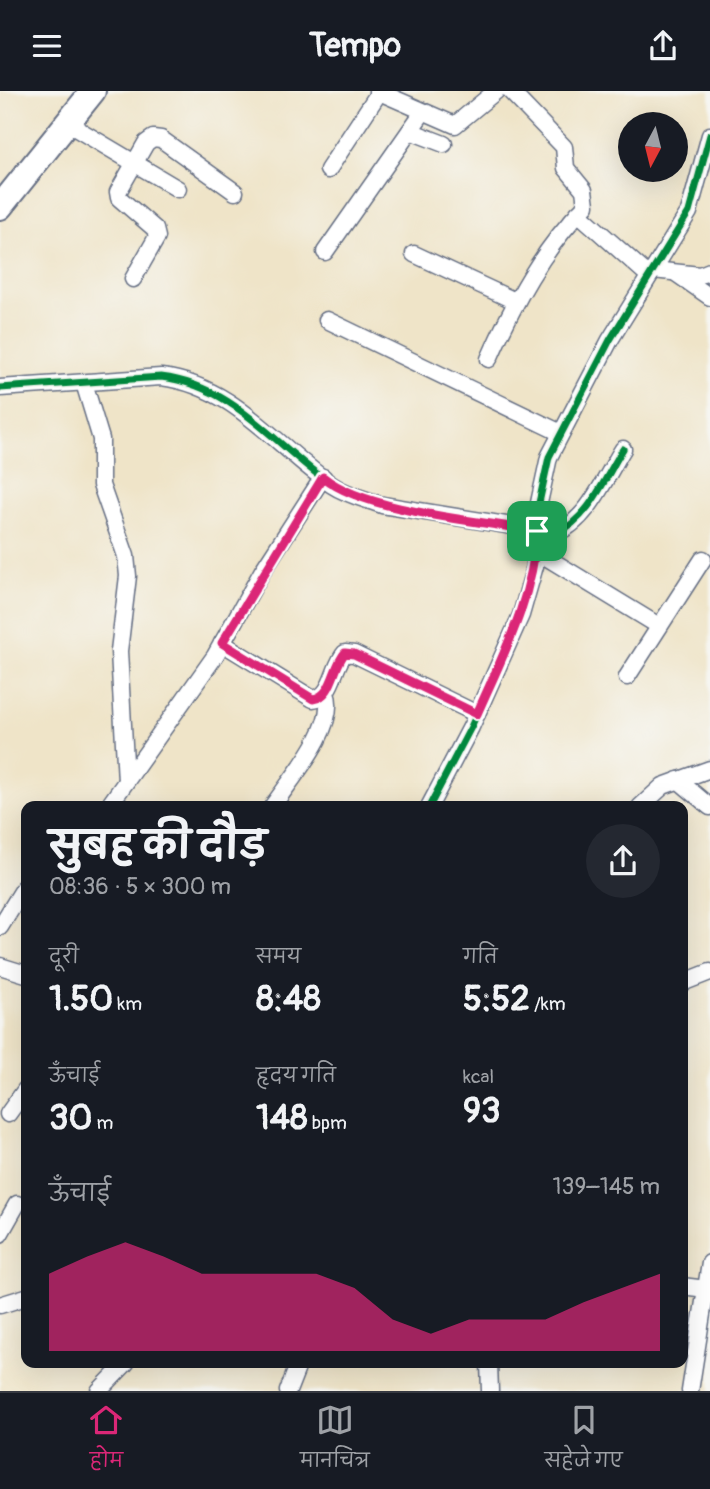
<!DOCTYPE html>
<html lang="hi">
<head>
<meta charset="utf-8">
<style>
	body { margin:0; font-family:Pangolin,"Playpen Sans Deva",sans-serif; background:#242831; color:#f1f3f6; height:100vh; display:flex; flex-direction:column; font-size:26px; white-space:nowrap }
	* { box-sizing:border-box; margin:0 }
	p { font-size:23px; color:#9ea1a6 }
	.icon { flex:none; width:38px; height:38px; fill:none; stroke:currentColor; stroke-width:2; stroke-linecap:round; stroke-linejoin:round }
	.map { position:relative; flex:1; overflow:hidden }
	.details { position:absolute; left:21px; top:710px; width:667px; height:567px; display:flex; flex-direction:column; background:#171b24; border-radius:14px; box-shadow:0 7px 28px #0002 }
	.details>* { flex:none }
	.needle { width:46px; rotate:187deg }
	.tools { position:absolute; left:618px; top:21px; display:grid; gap:14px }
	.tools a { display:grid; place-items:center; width:70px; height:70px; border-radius:50%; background:#171b24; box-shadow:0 7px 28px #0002; font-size:35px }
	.pin { position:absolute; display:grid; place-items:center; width:60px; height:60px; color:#fff; margin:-30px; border-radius:14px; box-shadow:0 4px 10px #0006 }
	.round { display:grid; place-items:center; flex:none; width:74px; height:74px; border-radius:37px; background:#242831 }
	.headline { display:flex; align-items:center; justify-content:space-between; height:119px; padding:0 28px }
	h1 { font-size:38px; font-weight:700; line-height:52px }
	.metrics { display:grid; grid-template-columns:repeat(3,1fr); gap:10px; height:119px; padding:7px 28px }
	.metrics div { display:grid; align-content:center }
	.metrics b { font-size:35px; font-weight:700 }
	.metrics small { font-size:19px; font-weight:400 }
	.metrics p { font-size:19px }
	.chart { height:196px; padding:14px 28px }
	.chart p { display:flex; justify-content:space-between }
	.chart svg { width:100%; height:126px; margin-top:7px; fill:#db2777; opacity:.7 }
	header { display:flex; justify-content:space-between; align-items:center; height:91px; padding:0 28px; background:#171b24; font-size:32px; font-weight:700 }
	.dock { display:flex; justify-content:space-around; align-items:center; height:98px; border-top:2px solid #363941; background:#171b24; font-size:19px; color:#9ea1a6 }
	.dock a { display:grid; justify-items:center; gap:4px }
	.dock .current { color:#db2777 }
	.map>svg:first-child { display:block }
</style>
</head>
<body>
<header><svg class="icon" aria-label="menu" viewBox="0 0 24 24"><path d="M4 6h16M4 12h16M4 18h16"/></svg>Tempo<svg class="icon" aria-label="share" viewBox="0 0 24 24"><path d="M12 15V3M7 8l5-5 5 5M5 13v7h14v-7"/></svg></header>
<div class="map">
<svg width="710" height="1300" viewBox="0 0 710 1300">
	<rect width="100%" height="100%" fill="#f6f6f2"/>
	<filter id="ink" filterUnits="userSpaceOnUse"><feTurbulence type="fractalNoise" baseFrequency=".0143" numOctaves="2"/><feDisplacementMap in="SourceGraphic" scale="14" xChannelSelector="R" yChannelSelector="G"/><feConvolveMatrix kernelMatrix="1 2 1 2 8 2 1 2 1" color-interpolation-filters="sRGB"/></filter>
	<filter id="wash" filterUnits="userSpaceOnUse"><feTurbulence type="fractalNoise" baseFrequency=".00686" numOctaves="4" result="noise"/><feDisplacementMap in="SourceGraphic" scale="28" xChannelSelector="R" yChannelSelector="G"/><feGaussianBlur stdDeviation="1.57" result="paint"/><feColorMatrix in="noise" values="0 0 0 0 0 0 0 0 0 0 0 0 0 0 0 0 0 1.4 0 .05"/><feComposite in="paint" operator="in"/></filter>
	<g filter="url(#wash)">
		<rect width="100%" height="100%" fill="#efe4c8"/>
	</g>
	<g filter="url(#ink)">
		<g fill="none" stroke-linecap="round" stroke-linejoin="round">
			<g stroke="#656e83" stroke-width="19">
				<g id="street">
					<path d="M377 0 455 34 496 0"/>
					<path d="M67 32 178 98"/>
					<path d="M410 40 444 53"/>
					<path d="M328 79 380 0"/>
					<path d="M578 122 649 185"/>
					<path d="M325 161 423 21"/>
					<path d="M414 163 515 210"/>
					<path d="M653 179 700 184 710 180"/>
					<path d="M677 183 710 206"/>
					<path d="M133 188 157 146 155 138 119 107 118 101 146 52 153 47 161 48 235 101"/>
					<path d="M327 229 561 342"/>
					<path d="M489 268C514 211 542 159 586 114L584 99 566 77 564 56 510 0"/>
					<path d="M84 292 101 348V394L126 465 128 485 119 560 126 690"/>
					<path d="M0 297 161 286C235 295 274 354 332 394 347 404 365 408 382 414L556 442C588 430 606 385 623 358"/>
					<path d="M536 460 659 535"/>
					<path d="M222 552 313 608C333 606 333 575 345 562L354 563 477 623"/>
					<path d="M627 586 703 468"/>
					<path d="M678 689 710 716"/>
					<path d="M108 716 215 565 263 479 323 386"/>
					<path d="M272 716C290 689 339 634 326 602"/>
					<path d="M429 716 471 636 521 524 535 475 537 421 549 366 610 249 689 121 710 44"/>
					<path d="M640 716 663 695 710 678"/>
					<path d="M0 836 26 794"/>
					<path d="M0 875 26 883"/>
					<path d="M682 892 710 881"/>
					<path d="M8 1023 26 998"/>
					<path d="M0 1143 17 1113"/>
					<path d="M682 1195 706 1198"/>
					<path d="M0 1214 26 1206"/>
					<path d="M489 1272 490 1300"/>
					<path d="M99 1300 126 1272"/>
					<path d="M288 1300 299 1272"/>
					<path d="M690 1300 710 1172"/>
				</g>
			</g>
			<g stroke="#656e83" stroke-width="28">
				<path id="primary" d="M0 116 93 0"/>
			</g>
			<use href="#street" stroke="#fff" stroke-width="16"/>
			<use href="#primary" stroke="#fff" stroke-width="24"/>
			<g stroke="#f6f6f2" stroke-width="11">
				<g id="cycleway">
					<path d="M0 297 161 286C235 295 274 354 332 394 347 404 365 408 382 414L556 442C588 430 606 385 623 358"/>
					<path d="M429 716 471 636 521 524 535 475 537 421 549 366 610 249 689 121 710 44"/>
				</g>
			</g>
			<use href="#cycleway" stroke="#00873e" stroke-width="7"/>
		</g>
	</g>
	<g fill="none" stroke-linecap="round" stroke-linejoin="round" filter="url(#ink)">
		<g stroke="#fff" stroke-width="14">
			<path id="route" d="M323 386C365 421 480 430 537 440 533 507 504 562 477 623L354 563 345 562C333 575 333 606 313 608L222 552Z"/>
		</g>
		<use href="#route" stroke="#db2777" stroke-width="9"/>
	</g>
</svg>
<div class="tools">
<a><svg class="needle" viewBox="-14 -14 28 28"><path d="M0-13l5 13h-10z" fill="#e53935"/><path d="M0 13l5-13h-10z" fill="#9ea1a6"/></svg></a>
</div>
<div class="pin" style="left:537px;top:440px;background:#1e9e55"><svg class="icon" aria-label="arrive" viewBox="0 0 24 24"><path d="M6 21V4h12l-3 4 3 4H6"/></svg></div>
<section class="details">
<div class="headline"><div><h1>सुबह की दौड़</h1><p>08:36 · 5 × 300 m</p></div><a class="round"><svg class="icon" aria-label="share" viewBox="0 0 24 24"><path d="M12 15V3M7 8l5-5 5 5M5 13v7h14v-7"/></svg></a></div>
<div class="metrics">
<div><p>दूरी</p><b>1.50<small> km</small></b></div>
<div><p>समय</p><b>8:48</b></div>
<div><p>गति</p><b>5:52<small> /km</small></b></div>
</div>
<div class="metrics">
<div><p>ऊँचाई</p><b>30<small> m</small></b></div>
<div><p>हृदय गति</p><b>148<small> bpm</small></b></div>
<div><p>kcal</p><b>93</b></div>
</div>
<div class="chart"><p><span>ऊँचाई</span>139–145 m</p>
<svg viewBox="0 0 160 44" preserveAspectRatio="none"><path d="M0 44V17L10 11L20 6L30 11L40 17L50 17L60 17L70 17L80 22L90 33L100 38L110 33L120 33L130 33L140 27L150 22L160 17V44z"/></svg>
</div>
</section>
</div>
<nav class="dock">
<a class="current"><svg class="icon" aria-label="home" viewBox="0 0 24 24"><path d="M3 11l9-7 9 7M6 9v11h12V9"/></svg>होम</a>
<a><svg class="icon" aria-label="map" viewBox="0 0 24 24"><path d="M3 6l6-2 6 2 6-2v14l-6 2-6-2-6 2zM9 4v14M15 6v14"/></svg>मानचित्र</a>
<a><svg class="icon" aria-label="saved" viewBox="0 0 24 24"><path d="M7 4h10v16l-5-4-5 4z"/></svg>सहेजे गए</a>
</nav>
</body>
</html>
